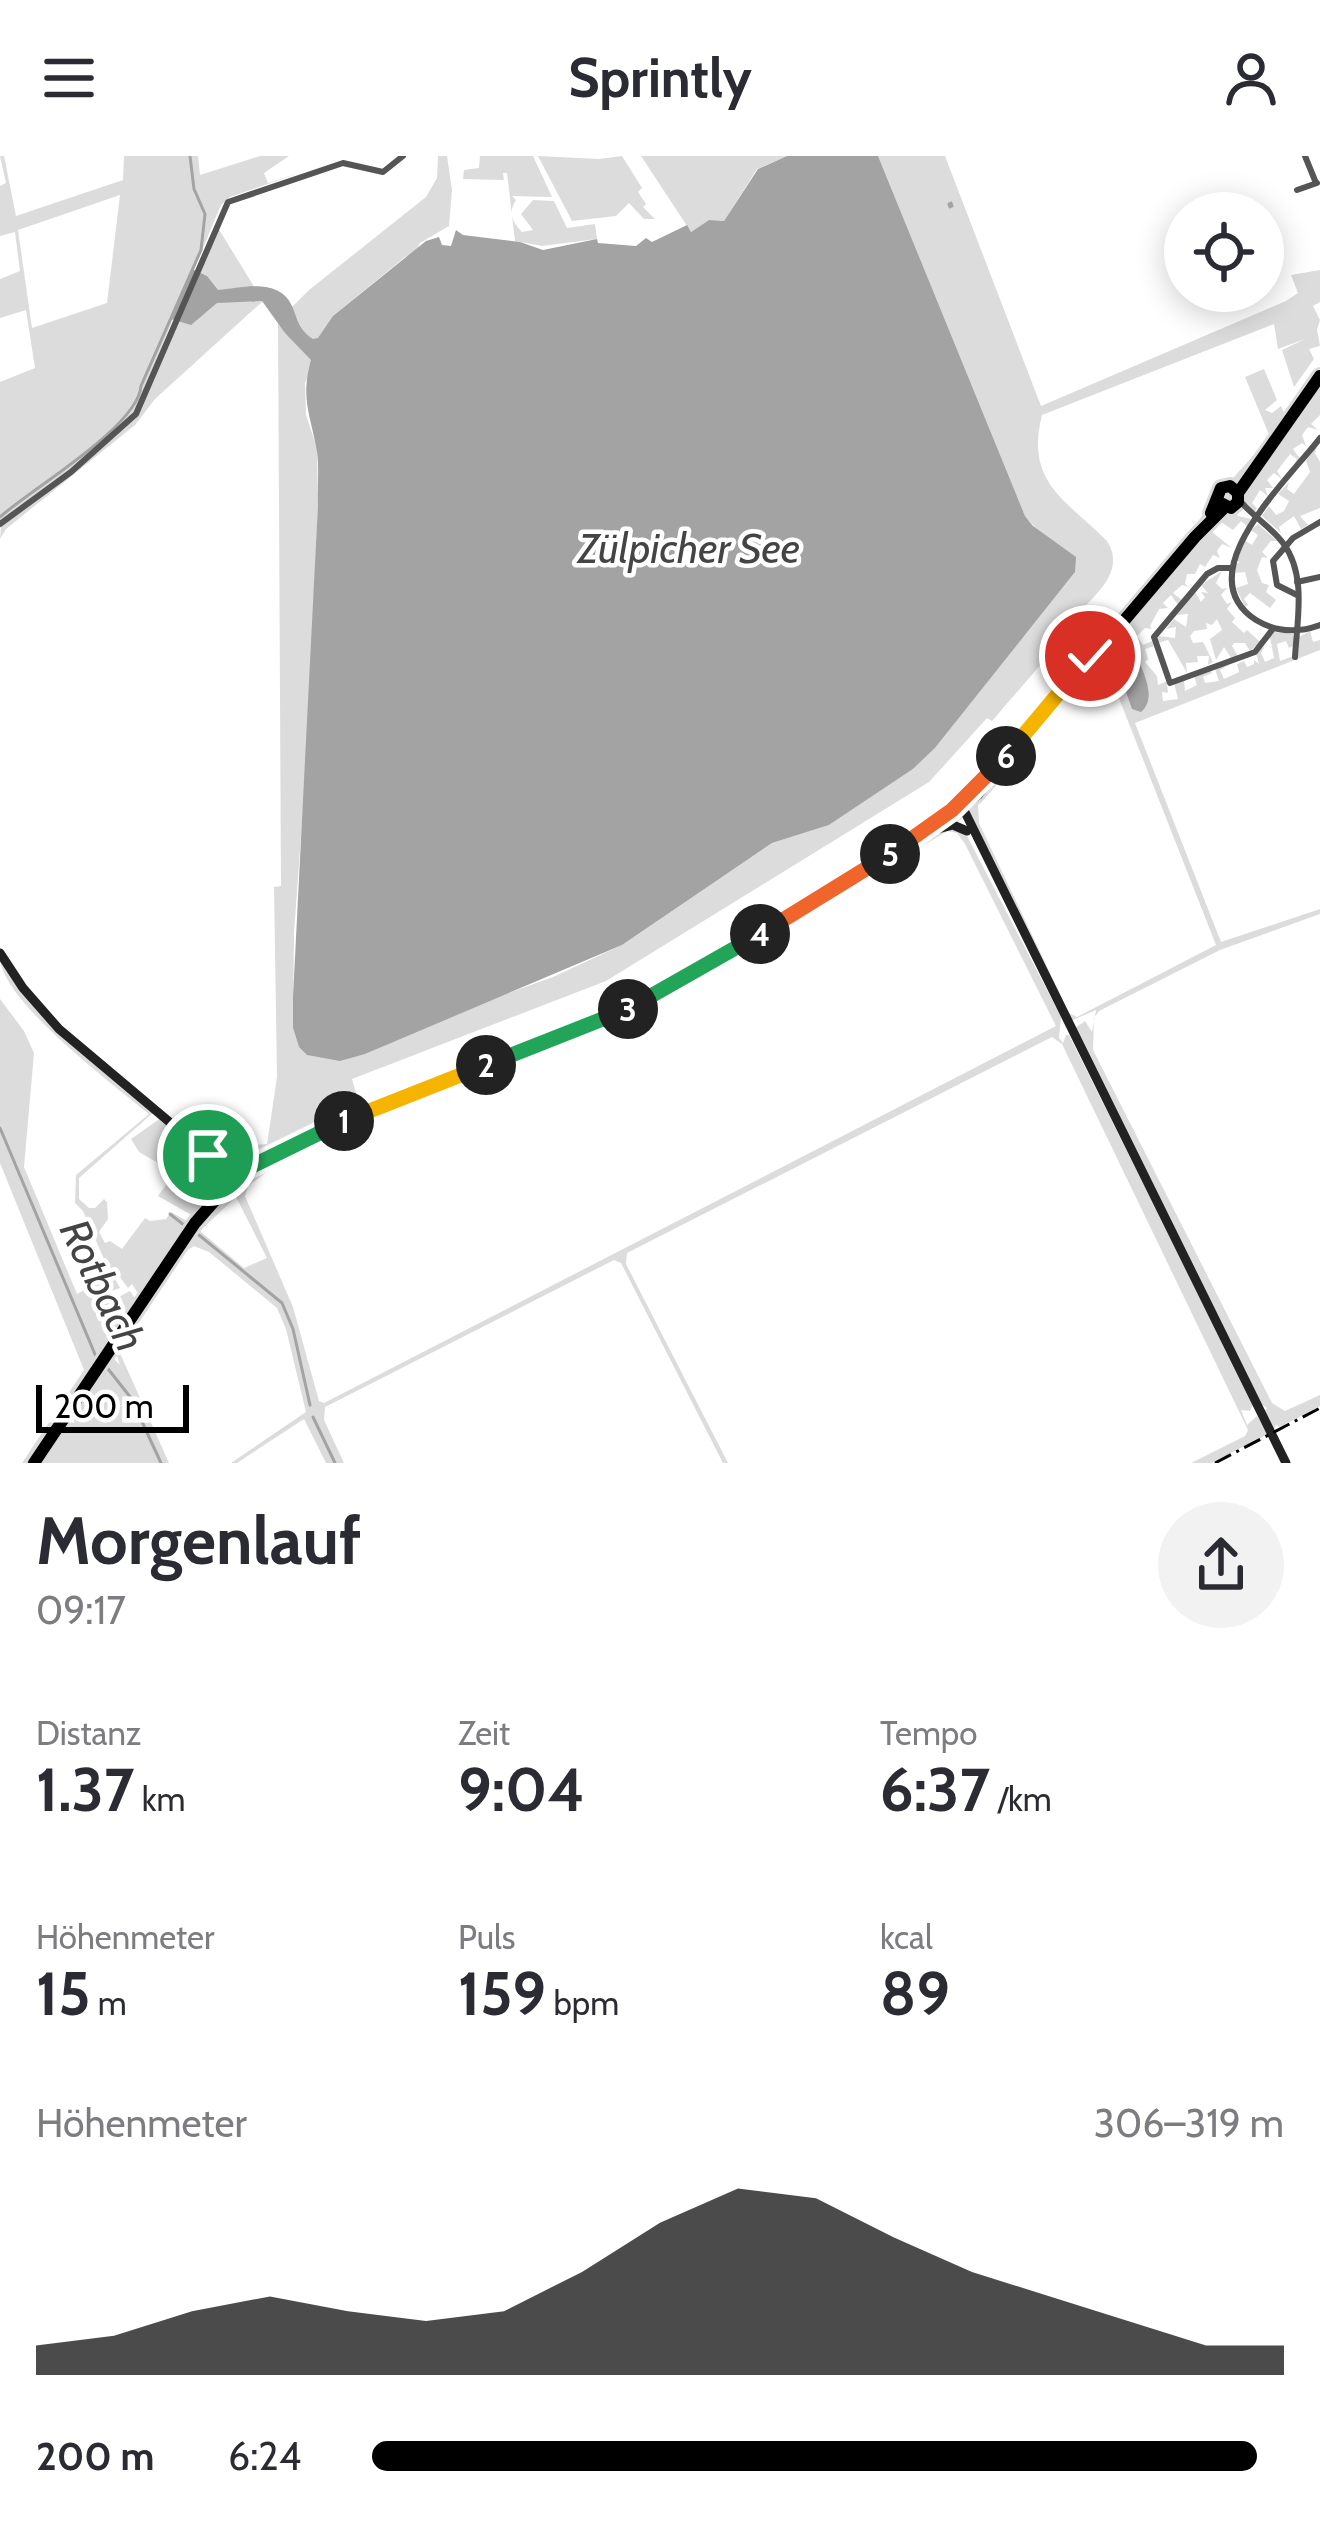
<!DOCTYPE html>
<html lang="de">
<head>
<meta charset="utf-8">
<style>
	body { margin:0; font-family:Cabin,sans-serif; background:#f2f2f3; color:#2b2b33; height:100vh; display:flex; flex-direction:column; font-size:45px; white-space:nowrap }
	* { box-sizing:border-box; margin:0 }
	p { font-size:39px; color:#7c7c81 }
	.icon { flex:none; width:66px; height:66px; fill:none; stroke:currentColor; stroke-width:2; stroke-linecap:round; stroke-linejoin:round }
	.map { position:relative; height:1307px; overflow:hidden }
	.drawer { display:flex; flex-direction:column; background:#fff; flex:1 }
	.drawer>* { flex:none }
	.fabs { position:absolute; left:1164px; top:36px; display:grid; gap:24px }
	.fabs a { display:grid; place-items:center; width:120px; height:120px; border-radius:50%; background:#fff; box-shadow:0 6px 30px #0003; font-size:60px }
	.scale { position:absolute; left:36px; bottom:30px; width:153px; box-sizing:border-box; padding-left:12px; border:6px solid #000; border-top:0; font-size:33px; line-height:42px; white-space:nowrap; color:#000; -webkit-text-stroke:9px #fff; paint-order:stroke }
	.pin { position:absolute; display:grid; place-items:center; width:102px; height:102px; color:#fff; margin:-51px; border:6px solid #fff; border-radius:50%; box-shadow:0 3px 12px #0007 }
	.km { position:absolute; width:60px; height:60px; margin:-30px; border-radius:50%; background:#222; color:#fff; font-size:33px; line-height:60px; text-align:center }
	.round { display:grid; place-items:center; flex:none; width:126px; height:126px; border-radius:63px; background:#f2f2f3 }
	.overview { display:flex; align-items:center; justify-content:space-between; height:204px; padding:0 36px }
	h1 { font-size:66px; font-weight:700; line-height:90px }
	.stats { display:grid; grid-template-columns:repeat(3,1fr); gap:18px; height:204px; padding:12px 36px }
	.stats div { display:grid; align-content:center }
	.stats b { font-size:60px; font-weight:700 }
	.stats small { font-size:33px; font-weight:400 }
	.stats p { font-size:33px }
	.chart { height:336px; padding:24px 36px }
	.chart p { display:flex; justify-content:space-between }
	.chart svg { width:100%; height:216px; margin-top:12px; fill:#000; opacity:.7 }
	ul { padding:0 36px; list-style:none; font-size:39px }
	li { display:grid; grid-template-columns:192px 144px 1fr; align-items:center; height:90px }
	li i { height:30px; border-radius:15px; background:#000 }
	header { display:flex; justify-content:space-between; align-items:center; height:156px; padding:0 36px; background:#fff; font-size:54px; font-weight:700 }
	.map>svg:first-child { display:block }
</style>
</head>
<body>
<header><svg class="icon" aria-label="menu" viewBox="0 0 24 24"><path d="M4 6h16M4 12h16M4 18h16"/></svg>Sprintly<svg class="icon" aria-label="person" viewBox="0 0 24 24"><circle cx="12" cy="8" r="4"/><path d="M4 21q1-7 8-7t8 7"/></svg></header>
<div class="map">
<svg width="1320" height="1307" viewBox="0 0 1320 1307">
	<rect width="100%" height="100%" fill="#fff"/>
	<g fill="#dcdcdc" fill-rule="evenodd">
		<path d="M0 0H4L16 60 123 24 124 0H198L200 19 260 0H289L264 17 268 27 305 15 230 41 221 49 133 259 75 311 0 366V226L35 212 26 154 0 162V123L20 115 15 76 0 80V30L6 27ZM120 39 107 147 32 172 18 74Z"/>
		<path d="M438 0H447L452 34 449 70 420 87 415 98 405 101 333 160 305 227 306 259 317 292 318 348 307 596 294 777 293 872 299 891 365 898 467 852 553 821 622 789 772 687 829 669 913 613 935 592 1075 416 1025 360 878 0H945L1041 250 1286 145 1298 137 1291 119 1320 114V146L1313 150 1320 164 1317 174 1320 190 1309 193 1314 203 1294 231 1282 194 1305 183 1278 193 1274 168 1042 259C1025 326 1065 343 1107 385 1128 417 1090 443 1070 466L1096 487 1191 376 1210 348 1215 329 1233 322 1270 281 1245 221 1264 213 1277 244 1265 254 1272 257 1281 250 1286 260 1271 285 1089 497 1078 493 1081 508 981 624 934 666 630 849 235 1012 165 959 209 992 267 988 277 921 274 731 281 730 278 165 309 134 426 41 437 22ZM1068 483 1077 509 962 640 886 694 628 847 359 947 352 923 606 825 929 626 987 562 992 565 1061 485Z"/>
		<path d="M480 0H533L552 41 512 40 516 44C508 56 512 66 522 76L533 74 521 58 533 44 554 45 567 72 595 68 597 83 542 90 515 85 507 17H503L504 24 463 23 464 14 479 12Z"/>
		<path d="M538 0 599 3 622 0 642 32 638 36 646 48 643 51 655 63H644L629 47 616 60 572 65Z"/>
		<path d="M641 0H787L757 13 724 65 709 64 691 76Z"/>
		<path d="M218 72 263 145 155 243 135 269 6 373 0 383 1 371 136 262Z"/>
		<path d="M1320 225V259L1311 268 1318 274 1308 271 1302 279 1306 290 1302 287 1293 293 1301 304 1294 309 1297 303 1290 298 1277 315 1282 323 1274 317 1267 324 1273 332H1265L1268 340 1260 334 1252 347 1257 352 1255 356 1241 341Z"/>
		<path d="M1318 288 1315 297 1320 306V352L1300 360 1308 369 1301 373 1294 360 1279 371 1281 377 1262 360 1269 350 1276 359 1284 355 1289 345 1278 338 1289 326 1287 333 1294 338 1310 316 1306 305Z"/>
		<path d="M1235 354 1238 360 1251 363 1248 371 1241 365 1233 374 1221 366 1212 376 1232 392 1222 388 1217 395 1220 402 1213 399 1205 411 1200 408 1195 418H1187L1185 428 1189 431 1182 429 1173 437 1182 444 1178 449 1171 439 1163 447 1168 452 1159 453 1150 470 1152 473 1145 472 1137 480 1143 489 1152 485 1154 490 1145 493 1148 503 1145 506 1157 520 1158 529 1167 525 1168 537 1162 536 1163 545 1178 543 1174 527 1184 524 1185 535 1197 529 1194 520 1210 513 1212 517 1203 521 1205 527 1219 525 1215 513 1230 508 1220 514 1224 523 1239 516 1237 508 1244 505 1247 511 1254 508V504L1259 508 1256 497 1265 490 1261 497 1265 506 1274 502 1270 481 1274 476 1293 478 1295 489 1289 492 1286 485 1277 488 1280 505 1296 499 1297 482 1310 475 1313 486 1320 484V494L1135 567 1221 786 1320 753V758L1220 794 1099 855 1094 862 1093 894 1272 1247 1285 1255 1320 1239V1250L1280 1271 1276 1269 1273 1275 1264 1256 1267 1252 1259 1247 1075 872 1085 865 1092 876 1096 854 1073 864 1066 860 968 656 1100 497 1107 498 1106 493 1219 358ZM1102 499 1216 789 1077 861 1069 857 979 667 978 649Z"/>
		<path d="M1258 368 1277 385H1271L1262 396 1268 402 1262 401 1257 414 1262 427 1269 429 1266 436 1276 444 1270 452 1250 437 1244 443 1248 449 1245 451 1236 432 1248 428 1245 416 1234 417V407H1240L1235 402 1244 384 1252 389 1258 379 1251 374Z"/>
		<path d="M1222 415 1216 427 1222 433 1227 432 1221 439 1227 448 1232 446 1227 453 1235 462 1232 466 1244 477 1247 474 1259 485 1264 483 1250 495 1245 487H1234L1232 490 1238 500 1231 502 1224 491 1216 504 1210 483 1222 474 1217 463 1212 469 1206 467 1207 473 1194 475 1190 480 1193 487 1203 486 1213 506 1208 509 1209 500H1197L1198 506 1186 507 1187 517 1168 484 1158 487 1157 484 1159 480 1175 482 1176 471 1166 473 1174 463 1186 471 1188 458 1177 459 1195 436 1201 446 1205 441 1201 436 1208 437 1201 429Z"/>
		<path d="M947 671 965 676 1061 861 1059 882 1063 887 1066 879H1069L1253 1248 1250 1255 1241 1254 1247 1269 1257 1260 1268 1278 1211 1307H1191L1245 1280 1248 1274 1062 888 1052 881 627 1097 626 1108 728 1307H723L621 1107 614 1104 325 1251 324 1264 344 1307H326L304 1263 237 1307H231L306 1256 286 1173 277 1152 209 1096 194 1090C172 1101 129 1170 119 1195L169 1307H37L112 1201 120 1209 115 1194 196 1074 260 1016 349 966 586 875ZM947 675 957 677 965 688 1056 870 324 1247 319 1245 293 1151 245 1040 248 1030 280 1006 367 961 633 859 916 689ZM236 1041 267 1102 244 1112 200 1075Z"/>
		<path d="M0 801 22 834 154 956 79 1022V1043L89 1052H95L104 1043 107 1046 108 1063 99 1076 105 1087 110 1085 122 1093 145 1062 150 1065 166 1063 171 1056 189 1066 139 1139 132 1128 128 1132 120 1121 115 1123 120 1132 111 1135 115 1143 130 1135 137 1146 103 1200 98 1199 94 1205 31 1307H22L84 1214 0 1007V843L24 875 34 897 24 1011 77 1138 111 1119 83 1055 75 1047 76 1019 149 958C115 930 0 844 0 801Z"/>
		<path d="M161 962 225 1021 224 1032 195 1061 158 1040 169 1025 166 1022 170 1014 139 996 131 983Z"/>
	</g>
	<g fill="#a3a3a3">
		<path d="M787 0H878L1025 360 1033 370 1076 401 1075 416 935 592 913 613 829 669 772 687 622 789 365 898 340 905 307 899 299 891 293 872V841L318 348C317 330 320 308 316 290 309 255 301 241 311 204L285 177 262 145 217 147 191 169 171 163 192 113 207 120 218 134C241 132 279 121 292 150 298 164 298 173 313 183L318 182 333 160 426 85 439 81 442 89 451 90 456 74 463 79 520 86 543 94 597 83 598 87 636 90 646 82 652 86 687 69 691 76 709 64 724 65 758 13Z"/>
		<path d="M1122 486 1131 488C1139 508 1160 541 1141 556L1132 553 1113 499Z"/>
	</g>
	<g fill="none" stroke-linecap="round" stroke-linejoin="round">
		<g stroke="#a3a3a3" stroke-width="3">
			<path d="M951 47 952 50"/>
			<path d="M949 48 950 51"/>
			<path d="M0 361C31 333 138 271 141 230L201 94 205 58 194 33 190 0"/>
			<path d="M0 972 97 1203"/>
			<path d="M170 1058 184 1069"/>
			<path d="M199 1079 282 1147 293 1173 310 1249"/>
			<path d="M105 1209 131 1242 161 1307"/>
			<path d="M313 1261 335 1307"/>
		</g>
		<g stroke="#dbdbdb" stroke-width="18">
			<g id="primary">
				<path d="M1238 337 1320 220"/>
				<path d="M1211 357 1221 332 1230 330 1238 337V346L1231 352 1217 345"/>
				<path d="M34 1307 195 1067 217 1042 253 1012 311 979 377 950 631 852 940 669 977 638 1195 381 1224 352"/>
			</g>
		</g>
		<g stroke="#555" stroke-width="6">
			<path d="M1305 0 1316 27"/>
			<path d="M1297 34 1317 27"/>
			<path d="M1320 282C1289 323 1185 418 1256 464 1277 477 1298 477 1320 469"/>
			<path d="M1241 346C1254 361 1272 372 1283 387 1307 419 1297 464 1295 501"/>
			<path d="M0 368 71 316 136 258 228 46 343 7 383 16 403 0"/>
			<path d="M1232 412H1218L1207 418 1154 481 1170 527 1255 496 1272 474"/>
			<path d="M1297 426 1320 421"/>
			<path d="M1297 439 1277 429 1273 405 1293 382 1320 366"/>
		</g>
		<g stroke="#222" stroke-width="9">
			<path d="M962 650 1286 1307"/>
			<path d="M938 673 953 669 967 675"/>
			<path d="M0 797 23 832 59 873 242 1027"/>
		</g>
		<use href="#primary" stroke="#000" stroke-width="12"/>
		<path stroke="#000" stroke-width="3" stroke-dasharray="18 6 3 6" stroke-linecap="butt" d="M1215 1307 1320 1252"/>
	</g>
	<g fill="none" stroke-linecap="round" stroke-linejoin="round">
		<g stroke="#fff" stroke-width="24">
			<path id="split-1" d="M208 999 229 1013 244 1014 344 965"/>
		</g>
		<g stroke="#fff" stroke-width="24">
			<path id="split-2" d="M344 965 486 909"/>
		</g>
		<g stroke="#fff" stroke-width="24">
			<path id="split-3" d="M486 909 628 853"/>
		</g>
		<g stroke="#fff" stroke-width="24">
			<path id="split-4" d="M628 853 760 778"/>
		</g>
		<g stroke="#fff" stroke-width="24">
			<path id="split-5" d="M760 778 890 698"/>
		</g>
		<g stroke="#fff" stroke-width="24">
			<path id="split-6" d="M890 698 952 654 1006 600"/>
		</g>
		<g stroke="#fff" stroke-width="24">
			<path id="split-7" d="M1006 600 1090 500"/>
		</g>
		<use href="#split-1" stroke="#22a559" stroke-width="15"/>
		<use href="#split-2" stroke="#f5b400" stroke-width="15"/>
		<use href="#split-3" stroke="#22a559" stroke-width="15"/>
		<use href="#split-4" stroke="#22a559" stroke-width="15"/>
		<use href="#split-5" stroke="#f0652b" stroke-width="15"/>
		<use href="#split-6" stroke="#f0652b" stroke-width="15"/>
		<use href="#split-7" stroke="#f5b400" stroke-width="15"/>
	</g>
	<g text-anchor="middle" stroke-width="9" stroke-linejoin="round" paint-order="stroke">
		<g font-size="42" font-style="italic" fill="#444" stroke="#fff">
			<text x="689" y="407">Zülpicher See</text>
			<text transform="translate(103 1129) rotate(64)" y="15">Rotbach</text>
		</g>
	</g>
</svg>
<div class="fabs">
<a><svg class="icon" aria-label="locate" viewBox="0 0 24 24"><circle cx="12" cy="12" r="6"/><path d="M12 2v4M12 18v4M2 12h4M18 12h4"/></svg></a>
</div>
<div class="scale">200 m</div>
<div class="pin" style="left:208px;top:999px;background:#1e9e55"><svg class="icon" aria-label="arrive" viewBox="0 0 24 24"><path d="M6 21V4h12l-3 4 3 4H6"/></svg></div>
<div class="pin" style="left:1090px;top:500px;background:#d93025"><svg class="icon" aria-label="check" viewBox="0 0 24 24"><path d="M5 12l5 5 9-10"/></svg></div>
<b class="km" style="left:344px;top:965px">1</b>
<b class="km" style="left:486px;top:909px">2</b>
<b class="km" style="left:628px;top:853px">3</b>
<b class="km" style="left:760px;top:778px">4</b>
<b class="km" style="left:890px;top:698px">5</b>
<b class="km" style="left:1006px;top:600px">6</b>
</div>
<section class="drawer">
<div class="overview"><div><h1>Morgenlauf</h1><p>09:17</p></div><a class="round"><svg class="icon" aria-label="share" viewBox="0 0 24 24"><path d="M12 15V3M7 8l5-5 5 5M5 13v7h14v-7"/></svg></a></div>
<div class="stats">
<div><p>Distanz</p><b>1.37<small> km</small></b></div>
<div><p>Zeit</p><b>9:04</b></div>
<div><p>Tempo</p><b>6:37<small> /km</small></b></div>
</div>
<div class="stats">
<div><p>Höhenmeter</p><b>15<small> m</small></b></div>
<div><p>Puls</p><b>159<small> bpm</small></b></div>
<div><p>kcal</p><b>89</b></div>
</div>
<div class="chart"><p><span>Höhenmeter</span>306–319 m</p>
<svg viewBox="0 0 160 44" preserveAspectRatio="none"><path d="M0 44V38L10 36L20 31L30 28L40 31L50 33L60 31L70 23L80 13L90 6L100 8L110 16L120 23L130 28L140 33L150 38L160 38V44z"/></svg>
</div>
<ul>
<li><b>200 m</b>6:24<i style="width:97%"></i></li>
</ul>
</section>
</body>
</html>
